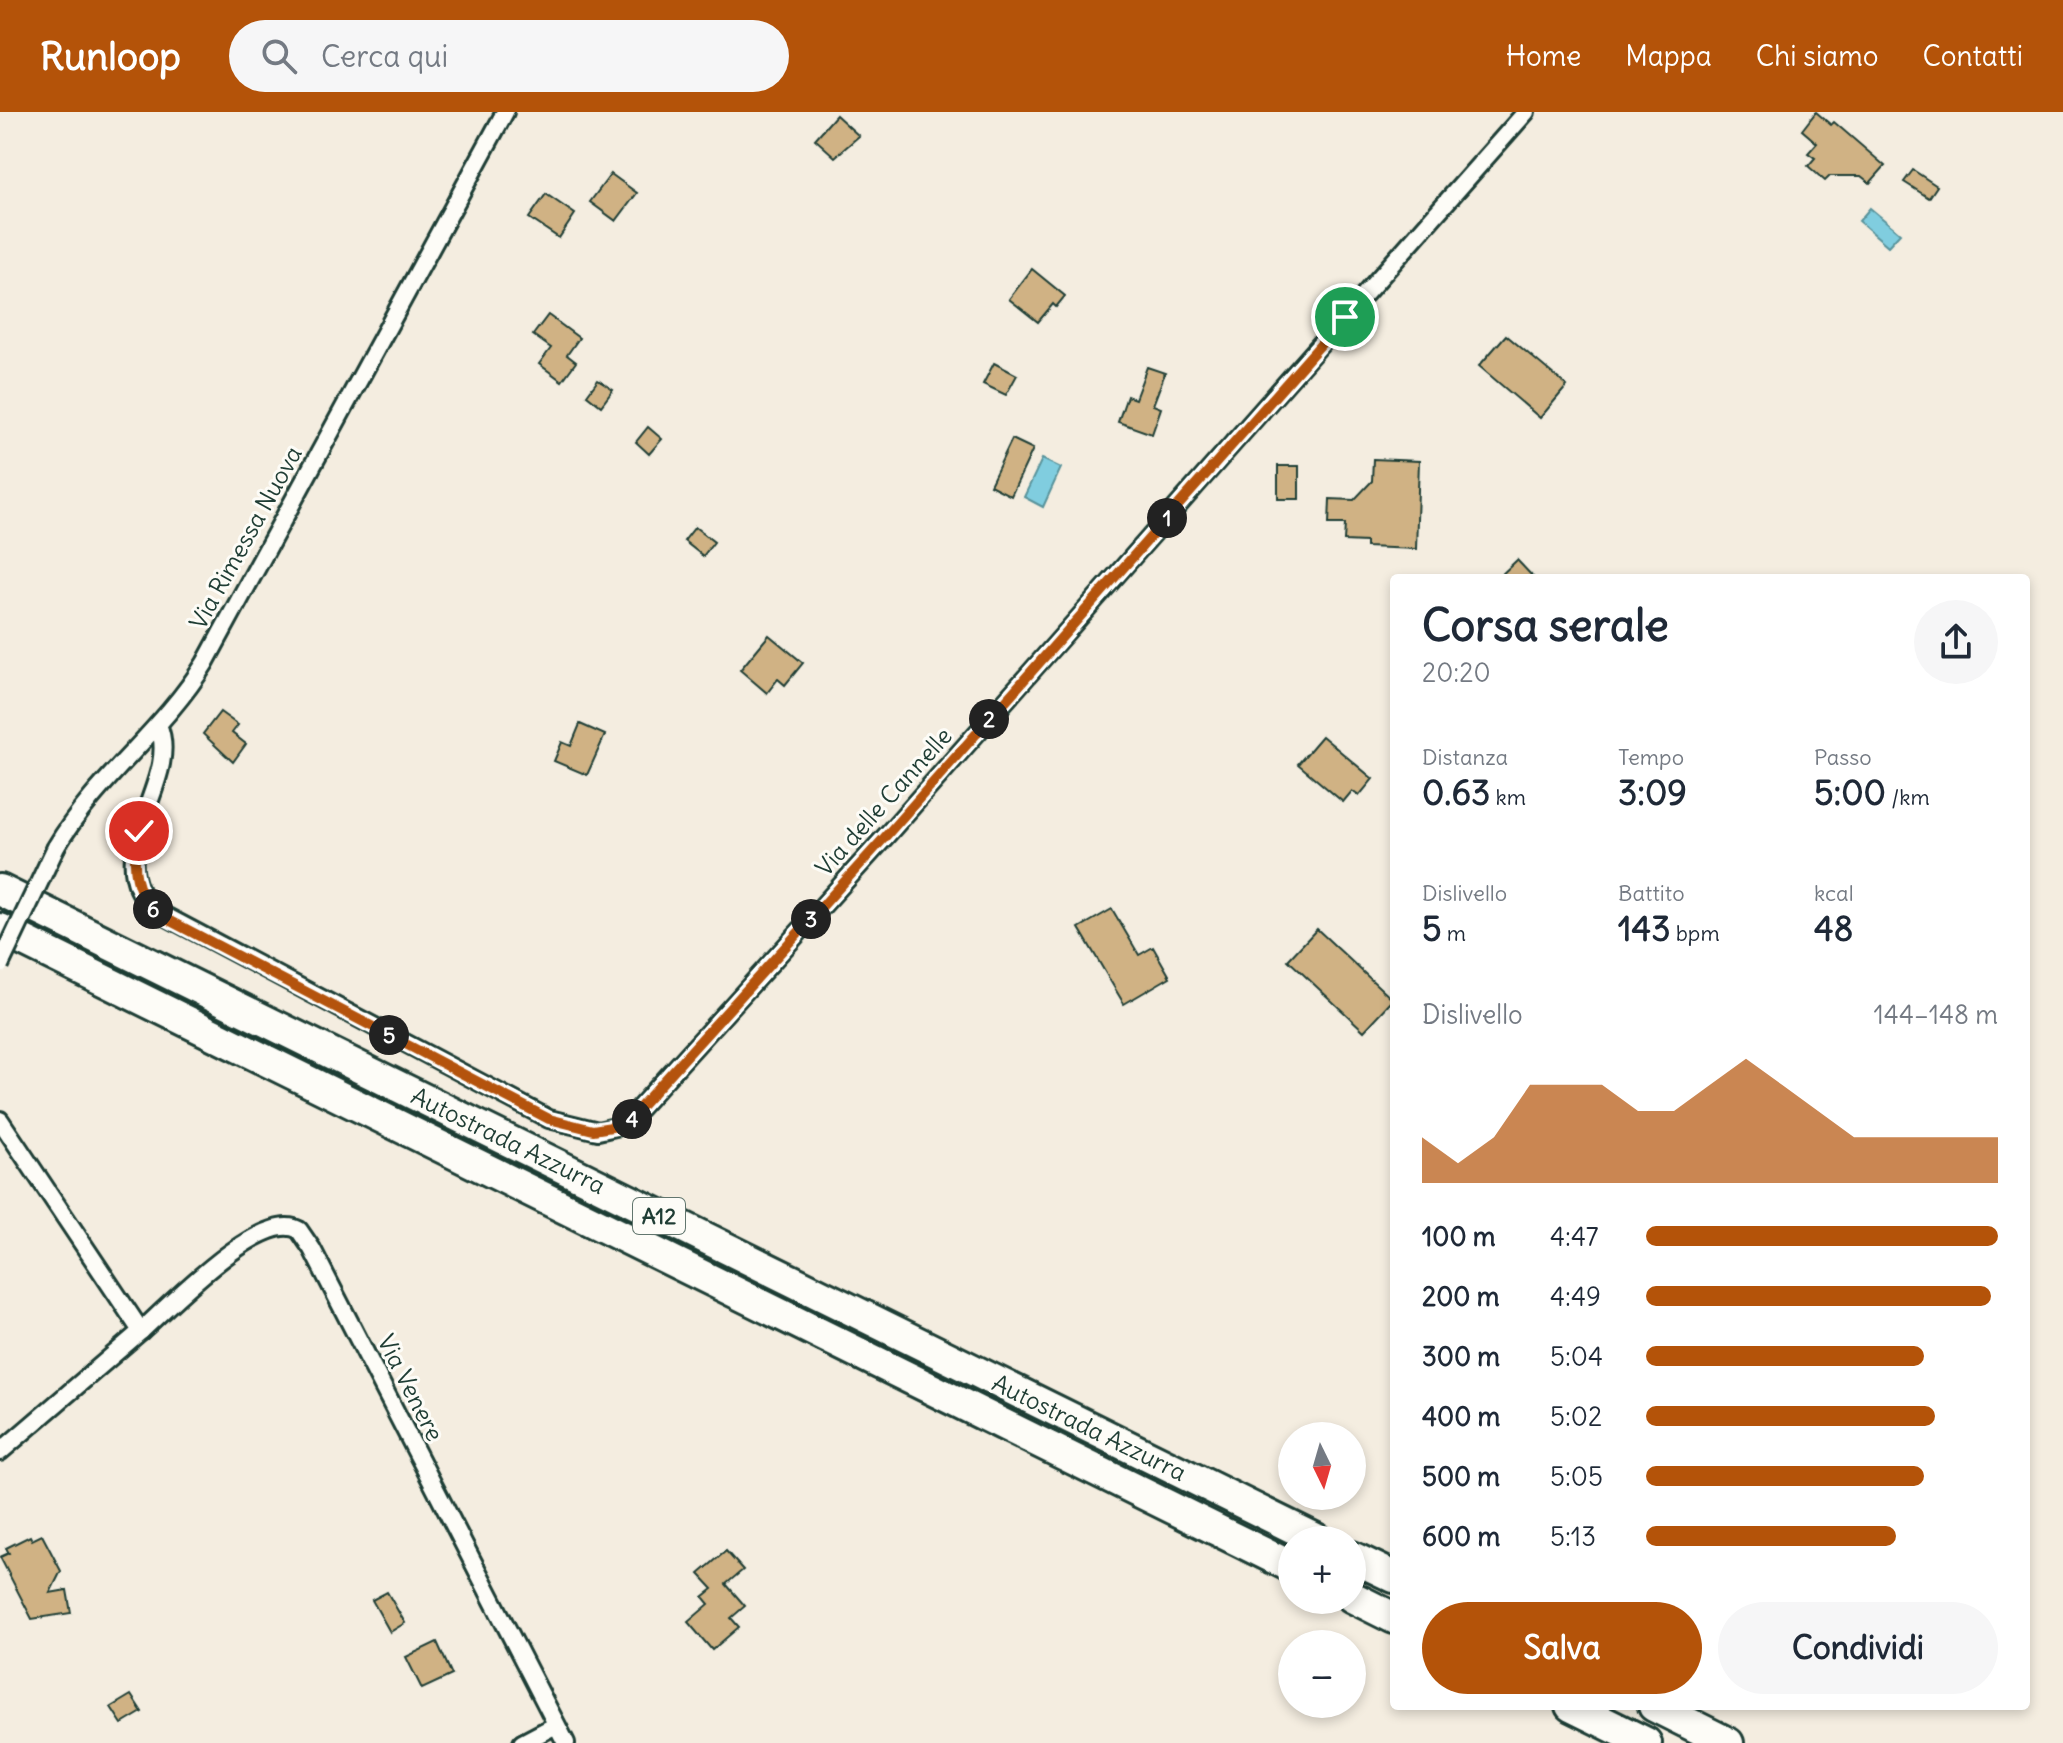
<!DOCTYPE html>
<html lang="it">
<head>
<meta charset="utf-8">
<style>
	body { margin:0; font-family:Delius,sans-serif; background:#f6f6f7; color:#1f2937; height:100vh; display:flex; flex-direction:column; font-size:30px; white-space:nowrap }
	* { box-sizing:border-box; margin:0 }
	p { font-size:26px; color:#747a83 }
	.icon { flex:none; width:44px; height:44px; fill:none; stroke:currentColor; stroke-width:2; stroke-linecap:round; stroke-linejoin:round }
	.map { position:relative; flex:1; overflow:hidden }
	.sheet { position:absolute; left:1390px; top:462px; width:640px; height:1136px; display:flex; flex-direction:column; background:#fff; border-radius:8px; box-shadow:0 4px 12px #0003 }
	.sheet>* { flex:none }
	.needle { width:52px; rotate:175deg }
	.buttons { position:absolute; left:1278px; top:1310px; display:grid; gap:16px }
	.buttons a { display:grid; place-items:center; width:88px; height:88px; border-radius:50%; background:#fff; box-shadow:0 4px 12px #0003; font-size:40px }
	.pin { position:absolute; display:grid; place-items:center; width:68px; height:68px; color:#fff; margin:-34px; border:4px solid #fff; border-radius:50%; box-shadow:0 2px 8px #0007 }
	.km { position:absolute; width:40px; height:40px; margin:-20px; border-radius:50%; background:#222; color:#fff; font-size:22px; line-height:40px; text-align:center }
	.round { display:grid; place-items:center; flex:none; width:84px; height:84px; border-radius:42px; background:#f6f6f7 }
	.overview { display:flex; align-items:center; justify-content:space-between; height:136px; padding:0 32px }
	h1 { font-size:44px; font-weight:800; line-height:60px }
	.metrics { display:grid; grid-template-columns:repeat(3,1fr); gap:12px; height:136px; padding:8px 32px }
	.metrics div { display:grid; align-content:center }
	.metrics b { font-size:34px; font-weight:800 }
	.metrics small { font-size:22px; font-weight:400 }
	.metrics p { font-size:22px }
	.chart { height:224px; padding:16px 32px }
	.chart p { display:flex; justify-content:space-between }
	.chart svg { width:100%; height:144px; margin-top:8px; fill:#b45309; opacity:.7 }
	.primary-button { display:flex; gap:16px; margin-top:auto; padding:16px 32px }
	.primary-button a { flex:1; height:92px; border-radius:48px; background:#b45309; color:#fff; font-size:32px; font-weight:800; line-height:92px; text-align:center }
	.primary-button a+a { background:#f6f6f7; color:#1f2937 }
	ul { padding:0 32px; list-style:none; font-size:26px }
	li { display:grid; grid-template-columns:128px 96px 1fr; align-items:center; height:60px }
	li i { height:20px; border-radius:10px; background:#b45309 }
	header { display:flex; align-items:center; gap:48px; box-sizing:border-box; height:112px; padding:0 40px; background:#b45309; color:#fff }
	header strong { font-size:38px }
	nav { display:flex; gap:44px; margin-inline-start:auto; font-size:28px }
	.search { width:560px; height:72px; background:#f6f6f7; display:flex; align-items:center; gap:20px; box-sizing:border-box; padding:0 28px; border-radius:44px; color:#747a83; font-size:30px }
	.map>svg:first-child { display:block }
</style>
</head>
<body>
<header>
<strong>Runloop</strong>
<div class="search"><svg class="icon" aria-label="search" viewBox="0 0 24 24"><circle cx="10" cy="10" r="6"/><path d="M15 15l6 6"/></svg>Cerca qui</div>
<nav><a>Home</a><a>Mappa</a><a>Chi siamo</a><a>Contatti</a></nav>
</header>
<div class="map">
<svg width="2063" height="1631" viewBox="0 0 2063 1631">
	<rect width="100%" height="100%" fill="#f4ede0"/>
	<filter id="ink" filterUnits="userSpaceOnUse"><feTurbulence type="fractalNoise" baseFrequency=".0125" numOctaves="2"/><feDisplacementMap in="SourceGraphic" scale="16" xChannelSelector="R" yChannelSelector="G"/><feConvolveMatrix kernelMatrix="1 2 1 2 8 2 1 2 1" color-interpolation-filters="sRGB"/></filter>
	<g filter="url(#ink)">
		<g fill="#80cddf" stroke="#59939b" stroke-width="2">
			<path d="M1870 96 1900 121 1888 134 1859 109Z"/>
			<path d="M1042 347 1061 356 1043 395 1024 385Z"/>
		</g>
		<g fill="#d0b284" stroke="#1f3d34" stroke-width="2">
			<path d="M1816 0 1831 13 1834 10 1885 54 1870 71 1861 64H1830L1825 69 1808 54 1815 46 1808 41 1817 31 1802 18Z"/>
			<path d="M836 3 859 24 835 45 815 27Z"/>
			<path d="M1913 58 1937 74 1929 86 1904 70Z"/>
			<path d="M611 62 637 81 616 109 590 90Z"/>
			<path d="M546 82 575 102 559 126 529 106Z"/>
			<path d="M1032 157 1065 184 1056 195 1053 192 1038 210 1009 187Z"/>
			<path d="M548 203 579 226 567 243 576 250 562 269 539 252 551 236 533 223Z"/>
			<path d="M1506 223 1567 274 1540 306 1479 254Z"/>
			<path d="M994 251 1017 263 1006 283 983 272Z"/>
			<path d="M1147 255 1165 261 1153 293 1161 296 1152 322 1118 310 1127 284 1135 287Z"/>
			<path d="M598 268 613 278 601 294 587 283Z"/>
			<path d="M648 315 662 327 649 342 636 330Z"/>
			<path d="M1012 327 1033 337 1011 384 990 373Z"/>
			<path d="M1373 347 1419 349 1416 437 1366 435V430L1344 429 1345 412H1329L1330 387 1354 388 1372 369Z"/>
			<rect x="1278" y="354" width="21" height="33"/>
			<path d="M695 415 714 430 703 444 684 429Z"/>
			<path d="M1517 448 1534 466H1498Z"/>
			<path d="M769 523 803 551 785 573 778 567 767 581 740 558Z"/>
			<path d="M220 600 238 613 232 621 246 632 233 650 203 622Z"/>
			<path d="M580 612 605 623 587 663 554 649 562 630 571 634Z"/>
			<path d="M1322 624 1373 667 1359 684 1352 679 1343 690 1298 652Z"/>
			<path d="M1112 797 1139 843 1153 835 1170 865 1124 892 1079 816Z"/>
			<path d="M1317 817 1393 888 1364 919 1288 848Z"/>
			<path d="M42 1423 61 1459 50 1481 67 1478 71 1501 32 1507 0 1445 9 1441 6 1436 30 1424 32 1428Z"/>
			<path d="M726 1439 743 1458 726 1472 745 1494 731 1506 739 1515 712 1538 688 1510 709 1492 703 1485 713 1477 699 1462Z"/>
			<path d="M387 1480 405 1511 390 1520 372 1488Z"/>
			<path d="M437 1530 452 1563 422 1577 406 1545Z"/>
			<path d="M131 1583 142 1600 122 1612 111 1595Z"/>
		</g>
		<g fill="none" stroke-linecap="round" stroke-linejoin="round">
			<g stroke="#1f3d34" stroke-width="22">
				<g id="minor">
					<path d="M158 613C183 669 96 742 154 798L549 1007 598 1019 624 1013 885 725 1526 0"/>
					<path d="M56 735C97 666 163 619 205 551L505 0"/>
					<path d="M0 1008 141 1219 0 1340"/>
					<path d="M141 1219C169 1194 263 1096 299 1118L312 1137 566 1631"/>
					<path d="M522 1631 556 1613"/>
				</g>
			</g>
			<g stroke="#1f3d34" stroke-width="36">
				<g id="motorway">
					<path d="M0 778 1318 1428"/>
					<path d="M0 817 1292 1455"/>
					<path d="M1352 1445 1394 1465"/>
					<path d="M1352 1485 1394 1506"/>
					<path d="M1571 1594 1646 1631"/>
					<path d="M1654 1594 1728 1631"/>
				</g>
			</g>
			<use href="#minor" stroke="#fdfcf7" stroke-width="16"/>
			<use href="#motorway" stroke="#fdfcf7" stroke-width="30"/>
			<g stroke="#1f3d34" stroke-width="22" stroke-linecap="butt">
				<path id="minor-bridge" d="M0 853 56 735"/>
			</g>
			<use href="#minor-bridge" stroke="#fdfcf7" stroke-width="16"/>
		</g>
	</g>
	<g fill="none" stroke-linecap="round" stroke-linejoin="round" filter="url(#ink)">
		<g stroke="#fff" stroke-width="16">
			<path id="route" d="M139 719C131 751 133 785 163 805L549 1007 593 1018 624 1013 885 725 1345 205"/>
		</g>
		<use href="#route" stroke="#b45309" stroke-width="10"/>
	</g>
	<g text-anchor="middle" stroke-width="6" stroke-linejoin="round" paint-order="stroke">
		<rect fill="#fdfcf7" stroke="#62766e" stroke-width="2" x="633" y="1086" width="52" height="36" rx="6"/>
		<g font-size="22" font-weight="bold" fill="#1f3d34">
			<text x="659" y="1112">A12</text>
		</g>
		<g font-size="24" fill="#1f3d34" stroke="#fdfcf7">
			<text transform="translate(246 426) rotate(-61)" y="8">Via Rimessa Nuova</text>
			<text transform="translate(884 690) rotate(-48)" y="8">Via delle Cannelle</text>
			<text transform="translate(508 1029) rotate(26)" y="8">Autostrada Azzurra</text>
			<text transform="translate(410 1276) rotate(63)" y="8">Via Venere</text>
			<text transform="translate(1089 1316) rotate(26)" y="8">Autostrada Azzurra</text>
		</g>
	</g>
</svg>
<div class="buttons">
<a><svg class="needle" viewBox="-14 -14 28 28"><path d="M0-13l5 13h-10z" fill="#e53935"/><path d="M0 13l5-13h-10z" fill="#747a83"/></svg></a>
<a>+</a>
<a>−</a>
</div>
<div class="pin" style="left:1345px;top:205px;background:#1e9e55"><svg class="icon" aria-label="arrive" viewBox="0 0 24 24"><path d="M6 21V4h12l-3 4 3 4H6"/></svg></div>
<div class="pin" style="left:139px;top:719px;background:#d93025"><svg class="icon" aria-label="check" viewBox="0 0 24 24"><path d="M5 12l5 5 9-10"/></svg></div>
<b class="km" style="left:1167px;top:406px">1</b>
<b class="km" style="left:989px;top:607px">2</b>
<b class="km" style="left:811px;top:807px">3</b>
<b class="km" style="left:632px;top:1007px">4</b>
<b class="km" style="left:389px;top:923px">5</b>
<b class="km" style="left:153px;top:797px">6</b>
<section class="sheet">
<div class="overview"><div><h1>Corsa serale</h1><p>20:20</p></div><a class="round"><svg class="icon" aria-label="share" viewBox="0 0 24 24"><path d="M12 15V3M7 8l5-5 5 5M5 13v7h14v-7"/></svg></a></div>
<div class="metrics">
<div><p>Distanza</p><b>0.63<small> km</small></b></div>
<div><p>Tempo</p><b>3:09</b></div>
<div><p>Passo</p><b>5:00<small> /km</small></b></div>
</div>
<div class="metrics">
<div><p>Dislivello</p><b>5<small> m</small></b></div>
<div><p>Battito</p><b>143<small> bpm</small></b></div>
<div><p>kcal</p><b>48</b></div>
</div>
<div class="chart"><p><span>Dislivello</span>144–148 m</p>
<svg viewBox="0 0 160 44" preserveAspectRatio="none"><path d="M0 44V30L10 38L20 30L30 14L40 14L50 14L60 22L70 22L80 14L90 6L100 14L110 22L120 30L130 30L140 30L150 30L160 30V44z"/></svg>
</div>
<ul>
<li><b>100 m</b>4:47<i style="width:100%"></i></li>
<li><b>200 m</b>4:49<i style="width:98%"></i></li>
<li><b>300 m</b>5:04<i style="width:79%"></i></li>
<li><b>400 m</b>5:02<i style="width:82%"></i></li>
<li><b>500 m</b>5:05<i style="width:79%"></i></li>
<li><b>600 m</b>5:13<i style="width:71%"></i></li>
</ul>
<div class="primary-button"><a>Salva</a><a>Condividi</a></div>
</section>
</div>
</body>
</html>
